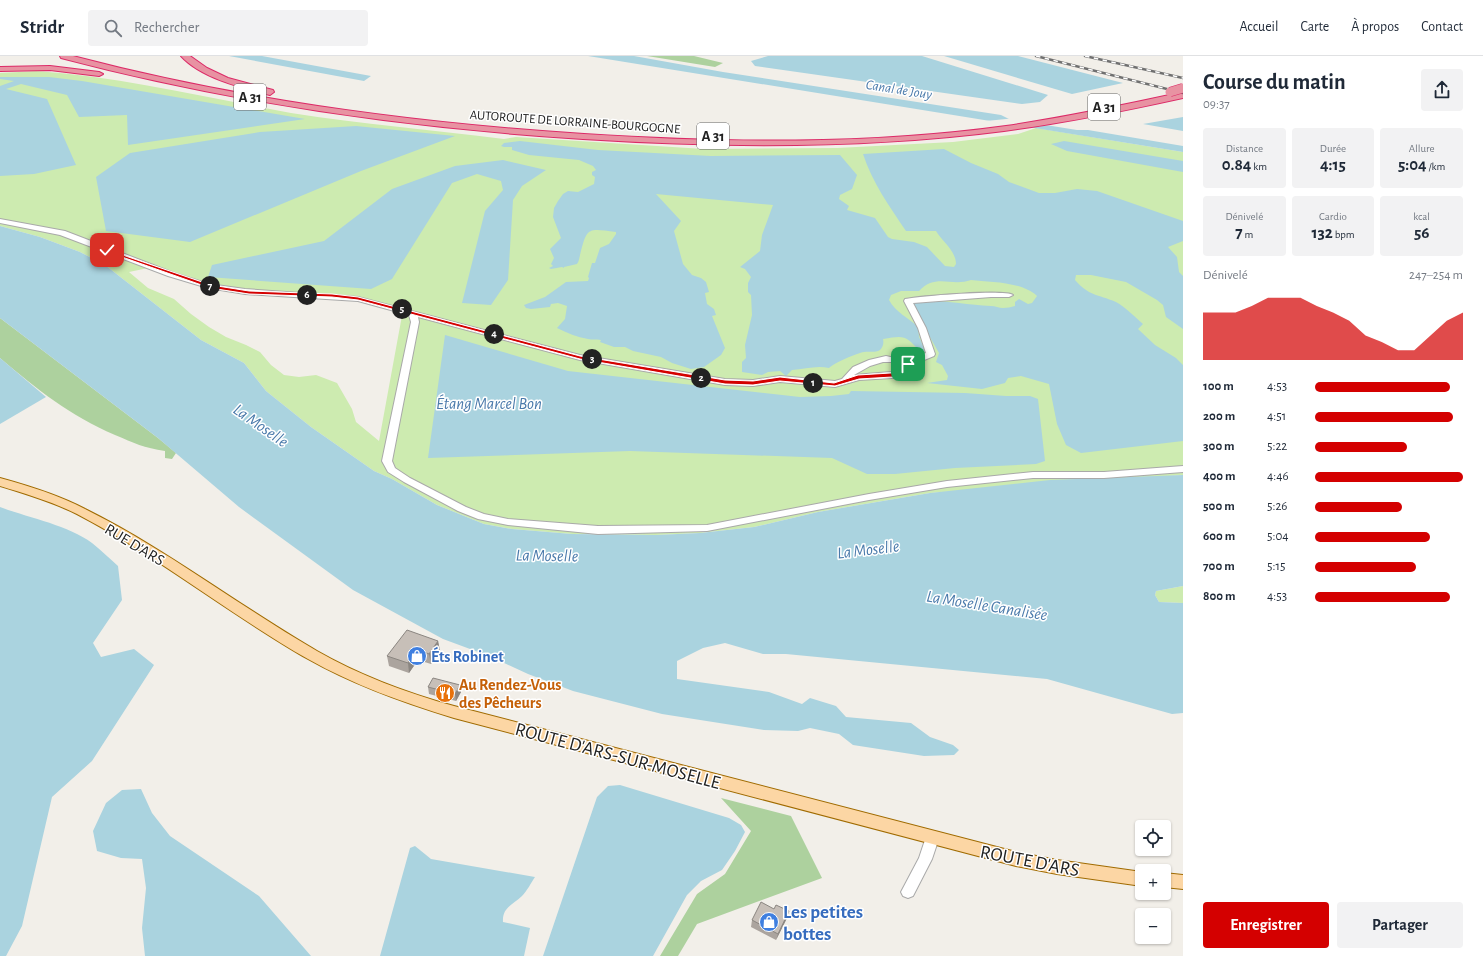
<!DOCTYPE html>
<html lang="fr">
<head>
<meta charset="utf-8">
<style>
	body { margin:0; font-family:"Alegreya Sans",sans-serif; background:#f2f2f3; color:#1f2937; height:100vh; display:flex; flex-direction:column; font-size:15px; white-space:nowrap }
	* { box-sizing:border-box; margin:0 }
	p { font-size:13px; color:#747a83 }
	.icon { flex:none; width:22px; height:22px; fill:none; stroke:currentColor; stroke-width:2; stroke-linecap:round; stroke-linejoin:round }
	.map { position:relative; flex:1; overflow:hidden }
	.details { display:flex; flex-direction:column; background:#fff; width:300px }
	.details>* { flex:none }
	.tools { position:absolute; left:1135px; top:764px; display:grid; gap:8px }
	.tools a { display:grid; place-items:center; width:36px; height:36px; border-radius:4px; background:#fff; box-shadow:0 1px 3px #0004; font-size:20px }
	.pin { position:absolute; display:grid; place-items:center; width:34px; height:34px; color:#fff; margin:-17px; border-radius:8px; box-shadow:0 2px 6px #0006 }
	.km { position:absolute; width:20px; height:20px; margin:-10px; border-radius:50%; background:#222; color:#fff; font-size:11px; line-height:20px; text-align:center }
	.round { display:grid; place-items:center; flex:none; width:42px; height:42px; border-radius:4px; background:#f2f2f3 }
	.head { display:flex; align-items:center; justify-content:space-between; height:68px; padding:0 20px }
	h1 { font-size:22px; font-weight:700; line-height:30px }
	.figures { display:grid; grid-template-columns:repeat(3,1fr); gap:6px; height:68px; padding:4px 20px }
	.figures div { display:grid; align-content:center; border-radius:4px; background:#f2f2f3; text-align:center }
	.figures b { font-size:17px; font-weight:700 }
	.figures small { font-size:11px; font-weight:400 }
	.figures p { font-size:11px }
	.chart { height:112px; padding:8px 20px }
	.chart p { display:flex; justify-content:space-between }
	.chart svg { width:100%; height:72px; margin-top:4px; fill:#d40000; opacity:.7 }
	.button { display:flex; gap:8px; margin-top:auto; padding:8px 20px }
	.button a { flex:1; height:46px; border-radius:4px; background:#d40000; color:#fff; font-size:16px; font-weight:700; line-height:46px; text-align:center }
	.button a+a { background:#f2f2f3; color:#1f2937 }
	ul { padding:0 20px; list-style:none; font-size:13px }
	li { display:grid; grid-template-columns:64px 48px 1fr; align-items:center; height:30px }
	li i { height:10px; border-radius:5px; background:#d40000 }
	header { display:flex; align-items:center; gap:24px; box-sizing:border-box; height:56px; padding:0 20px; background:#fff; border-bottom:1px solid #e0e1e3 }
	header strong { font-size:19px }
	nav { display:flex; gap:22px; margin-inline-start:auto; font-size:14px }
	.search { width:280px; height:36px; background:#f2f2f3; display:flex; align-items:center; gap:10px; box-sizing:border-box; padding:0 14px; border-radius:4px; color:#747a83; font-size:15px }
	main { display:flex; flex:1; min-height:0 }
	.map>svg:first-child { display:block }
</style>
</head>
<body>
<header>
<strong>Stridr</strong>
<div class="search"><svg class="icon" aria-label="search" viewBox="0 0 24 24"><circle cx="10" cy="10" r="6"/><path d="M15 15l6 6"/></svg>Rechercher</div>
<nav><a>Accueil</a><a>Carte</a><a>À propos</a><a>Contact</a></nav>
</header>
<main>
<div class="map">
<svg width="1183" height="900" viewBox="0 0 1183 900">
	<rect width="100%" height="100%" fill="#f2efe9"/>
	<g fill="#cdebb0" fill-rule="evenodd">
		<path d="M37 15C123 21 207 42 291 57 362 68 433 74 504 83L516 81 704 93 837 92 953 86 1018 78 1036 72 1183 96V419L930 437 818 456 754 471 700 477 656 479 572 478 512 473 484 468 437 449 392 423 374 415 311 371 266 335 244 307 201 284 105 209 80 196 40 181 0 170V17ZM153 211 210 230 249 236 358 243 403 254 379 385 356 366 352 353 337 327 316 319 299 321 284 319 271 309 260 296 246 289 226 281 209 271 191 258 174 243 148 232 129 216Z"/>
		<path d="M1183 530V547L1159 546 1155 539 1156 535Z"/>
	</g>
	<g fill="#add19e">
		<path d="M647 0H694L723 7 715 11Z"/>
		<path d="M0 262 158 382 176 397 172 403 165 402V395C144 392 134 387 115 379 69 359 38 334 0 302Z"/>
		<path d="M721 742 791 760 822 822 697 868 678 900H660L697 838 725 818 751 775Z"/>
	</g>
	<g fill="#aad3df">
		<path d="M229 0H262L371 20 364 25Z"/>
		<path d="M588 0H634L723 16 1001 59 1009 63 1077 74H1088L1183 90V96Z"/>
		<path d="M768 0H922L1048 39 1040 46 1022 48 755 10 751 5Z"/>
		<path d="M944 0H1018L1123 27 1072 38Z"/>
		<path d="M0 21H49L82 25 305 63 128 89 127 59 79 61 67 39 21 28 6 33 47 43 76 109 34 118 0 120V30L14 25 0 23Z"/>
		<path d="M1183 61V75L1143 68Z"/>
		<path d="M356 70 455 80 361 115 190 186 106 175 96 121 130 97 260 76Z"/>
		<path d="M520 85 598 94 711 100 840 99 857 119 852 133 840 139 839 143 849 150 847 154 875 162 888 181 892 183 914 186 927 191 945 210 954 211 956 208C956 195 942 185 936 175H906C889 150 872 126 863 98L944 93 971 107 998 118 1009 126 1039 137H1055L1077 133 1097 135 1183 165V185L1168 191 1177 201 1179 216 1183 220V273L1166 261 1163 249 1157 244 1126 226 1091 219H1076L1075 224C1089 240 1097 238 1116 246 1125 251 1135 261 1143 268L1138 273 1155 289 1176 302 1183 309V385L1081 397 1066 389 1057 368 1049 328 1021 320 1008 322 1005 327 982 333 927 327 947 324 948 320 942 309 936 306 939 297 910 246C937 242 963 249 991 250 995 250 999 252 1003 252 1007 252 1011 251 1015 250V246L1019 243 1028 248 1032 247 1037 240C1023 226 990 226 971 224 951 231 936 217 919 235H901L891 239 889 244C896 257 908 261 918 271L919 281 926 296H921C905 280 906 279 883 283 884 287 883 291 880 294 875 297 869 295 864 296 857 297 834 307 829 312 817 309 805 313 792 314L786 320 780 315 768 316 762 319 742 316V306L746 302 745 289 752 259 751 239 748 236V227L751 221 745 213 740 211 760 195 762 179 773 149 656 138 681 165 674 175 683 208 692 219 701 222 706 226 709 236 705 237 707 248 714 253 716 259 712 260 725 292 721 299 704 311 691 313 672 307 661 301 633 295 625 291H614L600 286 601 284C596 283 592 284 588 283 577 281 567 277 557 272L565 263 567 250 558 247 551 248 550 251 531 253 526 252 524 249 545 241 566 226 588 225 589 222 588 221 592 207H595L600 192 609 188 616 178V176C587 172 587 171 580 199 579 203 579 205 577 208L564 211V212L562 211 551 213 549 212 553 210 551 208 554 202 550 193 561 182 553 161 554 152 558 145 563 138 568 135 578 136 594 128 595 121 592 119V116L596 114 593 110 579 104 529 99 512 94V91H504L501 90 504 87Z"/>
		<path d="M1064 85 1183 105V116L1067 95 1051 88Z"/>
		<path d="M503 104 546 114 522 130 513 144 508 224 491 249 462 247 485 155 503 134 501 125 477 118 452 127 392 223 371 233 208 221 212 209 324 185 392 133 455 110Z"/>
		<path d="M0 170 40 181 80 196 105 209 201 284 244 307 266 335 311 371 374 415 392 423 437 449 484 468 512 473 572 478 656 479 700 477 754 471 818 456 930 437 1050 424 1183 419V530L1156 535 1155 539 1159 546 1183 547V657L1172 658 1047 623 786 598H763L725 587 703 592 677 605V623L769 636 802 648 810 642 836 650 846 661 911 667 930 681 953 689 959 694 954 699 924 700 853 689 839 678 810 672 798 675 764 674 662 658 573 635 528 618 489 600 443 583 353 534 239 451 158 382 0 262Z"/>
		<path d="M445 279 568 315 800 341 831 340 849 338 851 335 965 337 1006 340H1030L1038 343 1045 405 1036 408 955 412 895 418H867L832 402 630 395 428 402Z"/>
		<path d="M0 302 46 341 0 368Z"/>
		<path d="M0 451C29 462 68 469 92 487 101 494 109 502 118 510L122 544 93 587 101 601 134 593 154 609 92 705 52 741 22 870 6 900H0Z"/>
		<path d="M620 729 729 762 741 769 745 776 735 795 722 814 701 825 687 839 653 900H543L597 741 608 730Z"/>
		<path d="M141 733 152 757 170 780 259 840 311 900H145L142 872 146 832 142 803 121 802 97 795 93 775 106 747 122 734Z"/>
		<path d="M415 790 431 803 535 821C531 827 527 835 522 840 513 849 502 851 503 866L530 872 524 900H380L410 792Z"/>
	</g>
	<path fill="#f2efe9" d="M1016 62 1050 67 1058 68 1027 72 986 65Z"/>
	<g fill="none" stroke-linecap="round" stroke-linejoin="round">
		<g stroke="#a9a9a9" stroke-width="2">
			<g id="minor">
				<path d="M0 163 65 175 174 217 209 228 245 233 358 241 580 299 725 323 753 324 780 320 835 325 842 323 853 311 869 304 886 300 907 305 926 297 918 272 904 245 905 243C918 240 1006 233 1013 239L1009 241H991L913 247 926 272 935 298 934 300 912 309 911 315 892 322 859 324 835 331 780 326 753 330 725 329 580 304 418 261 419 266 392 405 395 412 410 422 466 451 484 458 508 463 598 470 707 469 869 438 947 425 1033 416H1104L1183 410V416L1104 422H1033L947 431 869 444 707 475 598 478 508 469 478 463 458 455 404 426 388 416 382 405 411 266 409 259 358 245 245 238 208 232 168 220 60 179 0 167ZM883 306H893L904 309V312L891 316 854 319 870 310Z"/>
				<path d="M932 776 937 778 939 782 932 803 913 840 908 842 903 840 901 836 919 802 927 778Z"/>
			</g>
		</g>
		<g stroke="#a06b00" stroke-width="2">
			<g id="major">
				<path d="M0 422C29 430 59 439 85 453 166 493 239 550 317 595 359 619 407 637 454 650L1016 796 1057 804 1142 816V830L1057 818 1016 810 454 662C404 647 354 629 308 603 229 558 158 500 77 458 53 446 26 438 0 430Z"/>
				<path d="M1164 817 1183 819V833L1164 831Z"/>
			</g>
		</g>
		<g stroke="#dc2a67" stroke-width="2">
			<g id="highway">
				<path d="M60 0H73C240 44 412 67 584 78 724 87 867 89 1006 70 1066 61 1124 49 1183 36V42C1124 55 1064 67 1004 75 865 93 723 92 583 83 407 72 232 47 61 2Z"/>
				<path d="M181 0H190L207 12 228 22 273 34 274 36 270 39C242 32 201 22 181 0Z"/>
				<path d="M50 10 99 16 103 18 99 20 50 14 0 15V11Z"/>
			</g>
		</g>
		<use href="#minor" fill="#fff" fill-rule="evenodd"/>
		<use href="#major" fill="#fcd6a4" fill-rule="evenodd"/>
		<use href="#highway" fill="#e892a2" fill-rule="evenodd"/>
		<g stroke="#707070" stroke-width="2.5">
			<g id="rail">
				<path d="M1036 0 1183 37"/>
				<path d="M1085 0 1183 22"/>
			</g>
		</g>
		<use href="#rail" stroke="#fff" stroke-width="1.5" stroke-dasharray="4.5" stroke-linecap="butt"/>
		<g stroke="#dc2a67" stroke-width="10" stroke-linecap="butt">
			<path id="highway-bridge" d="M1170 36 1183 32"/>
		</g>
		<use href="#highway-bridge" stroke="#e892a2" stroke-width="9"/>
	</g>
	<g fill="#aba49e">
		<path d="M438 585 440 595 431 608 418 604 409 617 389 610 387 600Z"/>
		<path d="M428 631 461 636 456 645 429 638Z"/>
		<path d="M787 862 776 884 751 871 752 864Z"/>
	</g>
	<g fill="#8b8681">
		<path d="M438 585 440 595 431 608 429 598Z"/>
		<path d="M417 593 418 604 409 617 408 607Z"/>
		<path d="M460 629 461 636 456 645 455 638Z"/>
		<path d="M789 855 787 862 776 884 778 878Z"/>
	</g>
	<g fill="#c7bfb8" stroke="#8b8681">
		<path d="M407 574 438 585 429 598 417 593 408 607 387 600Z"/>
		<path d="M433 622 460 629 455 638 428 631Z"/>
		<path d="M761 846 774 853 776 849 789 855 778 878 752 864Z"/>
	</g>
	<path fill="#d40000" stroke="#fff" d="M105 193 211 229 249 235 332 238 358 241 580 300 725 324 753 325 780 321 834 327 858 319 891 317 905 312V308L908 307 911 308 910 313 892 321 859 323 835 330 780 325 753 329 725 328 580 303 358 244 332 241 249 238 210 232 105 195Z"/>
	<defs>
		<g id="shop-disc" transform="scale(1)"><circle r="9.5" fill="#3f7fe0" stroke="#fff"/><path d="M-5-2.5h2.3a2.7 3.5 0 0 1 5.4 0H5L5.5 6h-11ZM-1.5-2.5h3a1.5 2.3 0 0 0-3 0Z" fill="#fff"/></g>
		<g id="restaurant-disc" transform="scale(1)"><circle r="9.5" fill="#e8710a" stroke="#fff"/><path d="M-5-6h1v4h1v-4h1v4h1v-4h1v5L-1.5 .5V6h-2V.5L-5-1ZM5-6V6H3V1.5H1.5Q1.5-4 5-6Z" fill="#fff"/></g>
	</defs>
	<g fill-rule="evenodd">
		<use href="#shop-disc" x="417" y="600"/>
		<use href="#restaurant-disc" x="445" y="637"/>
		<use href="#shop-disc" x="769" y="866"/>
	</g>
	<g text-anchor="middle" stroke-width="3" stroke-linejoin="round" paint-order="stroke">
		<g font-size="13" fill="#222" stroke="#fff">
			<text transform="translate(575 65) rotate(4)" y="5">AUTOROUTE DE LORRAINE-BOURGOGNE</text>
		</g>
		<g font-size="14" font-style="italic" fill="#4a7aab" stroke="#fff">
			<text transform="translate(899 33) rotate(9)" y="5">Canal de Jouy</text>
		</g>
		<g fill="#fff" stroke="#646464" stroke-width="1">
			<rect x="234" y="28" width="32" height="26" rx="3"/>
			<rect x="1088" y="38" width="32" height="26" rx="3"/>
			<rect x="697" y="67" width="32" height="26" rx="3"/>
		</g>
		<g font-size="15" font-weight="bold" fill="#222">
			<text x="250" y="46">A 31</text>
			<text x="1104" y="56">A 31</text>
			<text x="713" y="85">A 31</text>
		</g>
		<g font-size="16" fill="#222" stroke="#fff">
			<text transform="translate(135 488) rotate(31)" y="6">RUE D'ARS</text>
		</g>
		<g font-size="16" font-weight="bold" fill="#366cbe" stroke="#fff" text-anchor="start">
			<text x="431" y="606">Éts Robinet</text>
		</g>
		<g font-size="16" font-weight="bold" fill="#c56008" stroke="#fff" text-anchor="start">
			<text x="459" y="634">Au Rendez-Vous<tspan x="459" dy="18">des Pêcheurs</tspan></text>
		</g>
		<g font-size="17" font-style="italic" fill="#4a7aab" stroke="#fff">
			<text x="489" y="353">Étang Marcel Bon</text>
			<text transform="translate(261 369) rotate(35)" y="6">La Moselle</text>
			<text transform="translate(868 493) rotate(-7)" y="6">La Moselle</text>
			<text transform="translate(547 499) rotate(1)" y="6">La Moselle</text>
			<text transform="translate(987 549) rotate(9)" y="6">La Moselle Canalisée</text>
		</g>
		<g font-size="19" fill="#222" stroke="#fff">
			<text transform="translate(618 699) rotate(15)" y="7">ROUTE D'ARS-SUR-MOSELLE</text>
			<text transform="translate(1030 804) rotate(11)" y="7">ROUTE D'ARS</text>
		</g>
		<g font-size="19" font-weight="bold" fill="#366cbe" stroke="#fff" text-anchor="start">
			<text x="783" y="862">Les petites<tspan x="783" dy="22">bottes</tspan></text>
		</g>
	</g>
</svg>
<div class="tools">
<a><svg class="icon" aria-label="locate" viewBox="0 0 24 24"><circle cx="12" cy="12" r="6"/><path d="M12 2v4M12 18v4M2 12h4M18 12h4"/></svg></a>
<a>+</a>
<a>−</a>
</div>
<div class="pin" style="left:908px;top:308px;background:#1e9e55"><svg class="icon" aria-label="arrive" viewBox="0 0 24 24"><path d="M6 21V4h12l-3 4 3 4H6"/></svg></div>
<div class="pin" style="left:107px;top:194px;background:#d93025"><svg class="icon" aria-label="check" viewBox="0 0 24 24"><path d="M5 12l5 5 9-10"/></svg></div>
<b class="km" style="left:813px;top:327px">1</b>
<b class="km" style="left:701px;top:322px">2</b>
<b class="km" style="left:592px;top:303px">3</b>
<b class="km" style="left:494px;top:278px">4</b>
<b class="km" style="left:402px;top:253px">5</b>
<b class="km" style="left:307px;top:239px">6</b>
<b class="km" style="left:210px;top:230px">7</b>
</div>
<section class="details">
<div class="head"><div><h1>Course du matin</h1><p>09:37</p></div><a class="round"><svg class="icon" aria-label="share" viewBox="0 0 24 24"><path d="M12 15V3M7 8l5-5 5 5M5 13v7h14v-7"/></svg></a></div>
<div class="figures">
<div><p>Distance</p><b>0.84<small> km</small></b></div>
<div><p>Durée</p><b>4:15</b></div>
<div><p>Allure</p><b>5:04<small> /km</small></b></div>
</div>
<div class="figures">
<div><p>Dénivelé</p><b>7<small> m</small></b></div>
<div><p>Cardio</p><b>132<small> bpm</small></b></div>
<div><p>kcal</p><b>56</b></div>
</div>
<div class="chart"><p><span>Dénivelé</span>247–254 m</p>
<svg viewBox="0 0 160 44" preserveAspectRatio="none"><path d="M0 44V15L10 15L20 15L30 11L40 6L50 6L60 6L70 11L80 15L90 20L100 29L110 33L120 38L130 38L140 29L150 20L160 15V44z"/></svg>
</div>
<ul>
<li><b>100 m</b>4:53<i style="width:91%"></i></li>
<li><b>200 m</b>4:51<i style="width:93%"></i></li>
<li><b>300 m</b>5:22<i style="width:62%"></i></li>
<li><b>400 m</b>4:46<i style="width:100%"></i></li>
<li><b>500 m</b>5:26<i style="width:59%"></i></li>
<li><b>600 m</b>5:04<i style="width:78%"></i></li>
<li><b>700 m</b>5:15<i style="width:68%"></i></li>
<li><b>800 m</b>4:53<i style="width:91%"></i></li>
</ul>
<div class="button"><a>Enregistrer</a><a>Partager</a></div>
</section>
</main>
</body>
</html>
